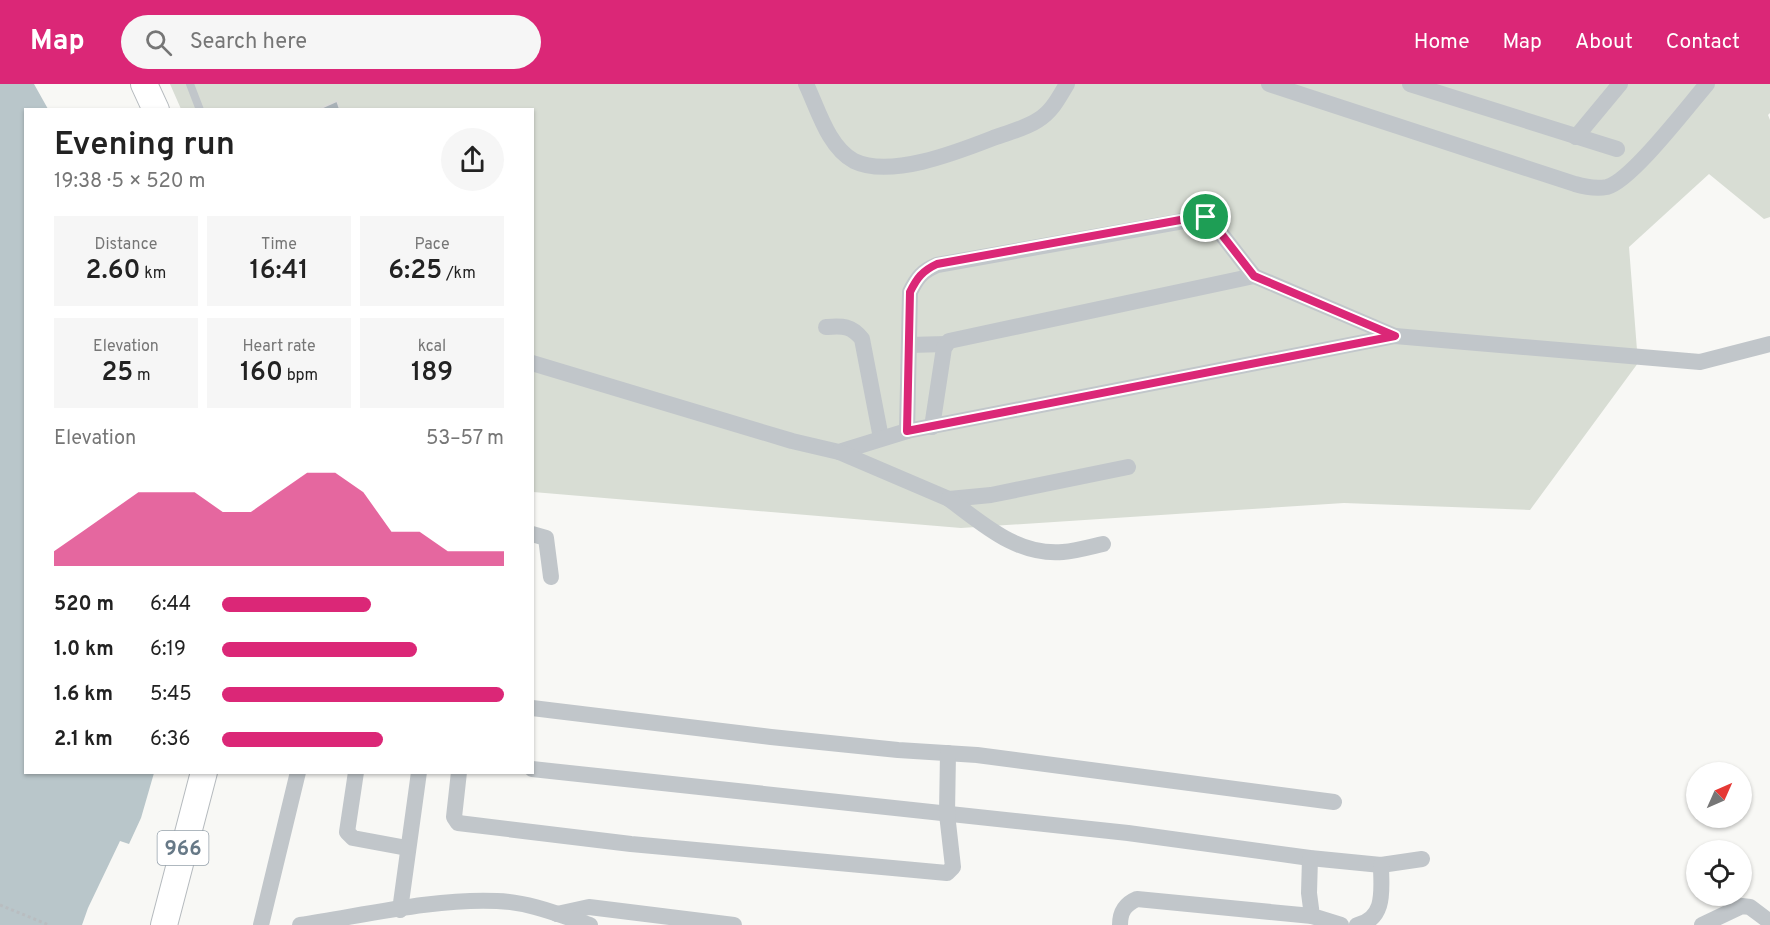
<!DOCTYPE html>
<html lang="en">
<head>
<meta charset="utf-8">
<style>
	body { margin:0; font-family:Overpass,sans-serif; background:#f6f6f6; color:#222; height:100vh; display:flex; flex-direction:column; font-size:22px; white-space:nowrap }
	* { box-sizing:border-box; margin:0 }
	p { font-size:20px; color:#767676 }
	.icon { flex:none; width:33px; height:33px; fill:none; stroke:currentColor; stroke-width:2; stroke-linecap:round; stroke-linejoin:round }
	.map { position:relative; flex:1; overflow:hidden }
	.details { position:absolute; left:24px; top:24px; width:510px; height:666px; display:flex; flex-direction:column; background:#fff; border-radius:0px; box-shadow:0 2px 4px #0004 }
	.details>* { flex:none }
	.needle { width:39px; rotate:45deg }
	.buttons { position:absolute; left:1686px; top:678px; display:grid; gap:12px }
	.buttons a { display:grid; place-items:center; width:66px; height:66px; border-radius:50%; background:#fff; box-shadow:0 2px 4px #0004; font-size:30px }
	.pin { position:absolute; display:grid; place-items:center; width:51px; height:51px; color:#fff; margin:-26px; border:3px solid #fff; border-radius:50%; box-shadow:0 2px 6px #0007 }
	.round { display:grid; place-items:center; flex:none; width:63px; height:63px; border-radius:32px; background:#f6f6f6 }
	.headline { display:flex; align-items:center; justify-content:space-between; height:102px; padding:0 30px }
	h1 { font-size:33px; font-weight:600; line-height:45px }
	.stats { display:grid; grid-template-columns:repeat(3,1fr); gap:9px; height:102px; padding:6px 30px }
	.stats div { display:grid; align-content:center; border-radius:0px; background:#f6f6f6; text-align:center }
	.stats b { font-size:26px; font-weight:600 }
	.stats small { font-size:16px; font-weight:400 }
	.stats p { font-size:16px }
	.chart { height:168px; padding:12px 30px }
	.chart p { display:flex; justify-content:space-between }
	.chart svg { width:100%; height:108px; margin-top:6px; fill:#db2777; opacity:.7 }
	ul { padding:0 30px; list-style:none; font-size:20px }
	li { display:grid; grid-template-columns:96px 72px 1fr; align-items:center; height:45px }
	li i { height:15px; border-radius:8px; background:#db2777 }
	header { display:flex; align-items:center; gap:36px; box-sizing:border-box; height:84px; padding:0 30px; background:#db2777; color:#fff }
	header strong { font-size:28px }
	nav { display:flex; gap:33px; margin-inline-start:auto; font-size:21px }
	.search { width:420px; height:54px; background:#f6f6f6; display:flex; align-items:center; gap:15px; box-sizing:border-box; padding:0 21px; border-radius:33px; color:#767676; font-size:22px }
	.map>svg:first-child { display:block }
</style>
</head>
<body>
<header>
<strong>Map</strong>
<div class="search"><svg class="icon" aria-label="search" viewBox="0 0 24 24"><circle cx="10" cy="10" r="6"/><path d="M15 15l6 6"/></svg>Search here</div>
<nav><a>Home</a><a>Map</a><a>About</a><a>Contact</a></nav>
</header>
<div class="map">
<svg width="1770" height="841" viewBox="0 0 1770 841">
	<rect width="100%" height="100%" fill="#f8f8f5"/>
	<path fill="#d8ddd4" d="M170 0H1770V29L1768 31 1770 36V133L1764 135 1709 90 1629 163 1638 279 1530 426 1344 419 961 444 533 408 532 26 181 25Z"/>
	<path fill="#b9c6ca" d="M0 0H34L48 25 26 26V688L154 689 141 734 129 760 120 757 88 824 82 841H0Z"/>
	<path fill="#a8b1b7" stroke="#dadad8" stroke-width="1.5" d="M337 17 340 26H317Z"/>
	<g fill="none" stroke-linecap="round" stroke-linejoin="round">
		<g stroke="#b5babe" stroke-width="28">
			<g id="primary">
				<path d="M144 0 156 26"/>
				<path d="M164 841 204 688"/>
			</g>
		</g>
		<path stroke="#b9bdc0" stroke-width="3" stroke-dasharray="3 3" stroke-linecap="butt" d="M0 821 49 841"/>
		<path stroke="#c1c6ca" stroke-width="8" d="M190 0 200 26"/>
		<g stroke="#c1c6ca" stroke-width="16">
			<path d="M806 0C818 25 828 63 854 77 891 95 960 67 996 53 1010 48 1026 44 1038 36 1052 28 1059 13 1067 0"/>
			<path d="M1269 0 1575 100C1585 103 1596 105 1607 103 1631 97 1688 22 1707 0"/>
			<path d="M1410 0 1617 65"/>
			<path d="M1576 53 1620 0"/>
			<path d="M1254 192 1395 252"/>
			<path d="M826 243C842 242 851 241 862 255L881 354"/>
			<path d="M909 261 946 260"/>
			<path d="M532 279 792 357 839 368 907 347 1395 252 1700 278 1770 260"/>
			<path d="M907 347 910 208C917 194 922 187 937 181L1206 133 1212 138 1254 192 949 257 944 264 932 343"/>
			<path d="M839 368 949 415 991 411 1128 383"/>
			<path d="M949 415C983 440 1017 472 1063 468 1076 467 1090 463 1103 460"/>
			<path d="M532 450 546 454 551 493"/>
			<path d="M532 624 771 653 898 666 977 671 1334 718"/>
			<path d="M532 685 1128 749 1310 774 1381 781 1422 775"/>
			<path d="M356 688 347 748 353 754 407 764"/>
			<path d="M459 688 454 733 458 739 631 760 947 789 953 783 947 730 948 669"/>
			<path d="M1310 774 1309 809 1312 832 1341 841"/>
			<path d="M400 826 419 688"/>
			<path d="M557 830 589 823 734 841"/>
			<path d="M261 841 298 688"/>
			<path d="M300 841C361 832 436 814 497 817 529 818 560 831 590 841"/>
			<path d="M1120 841C1120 828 1125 820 1137 815L1312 832"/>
			<path d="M1357 841C1387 835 1381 803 1381 781"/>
			<path d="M1702 841 1742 822 1750 823 1770 838"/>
		</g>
		<use href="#primary" stroke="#fff" stroke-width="26"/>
	</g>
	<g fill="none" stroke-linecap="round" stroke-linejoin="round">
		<g stroke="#fff" stroke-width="12">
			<path id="route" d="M1197 133H1206L1212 138 1254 192 1395 252 907 347 910 208C917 194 922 187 937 180Z"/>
		</g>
		<use href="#route" stroke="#db2777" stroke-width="8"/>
	</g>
	<g text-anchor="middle" stroke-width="6" stroke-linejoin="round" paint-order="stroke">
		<rect fill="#fff" stroke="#95a1ab" stroke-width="1.5" x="157.5" y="747" width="51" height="34" rx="4.5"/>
		<g font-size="20" font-weight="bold" fill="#677987">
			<text x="183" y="771">966</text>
		</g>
	</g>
</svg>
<div class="buttons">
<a><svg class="needle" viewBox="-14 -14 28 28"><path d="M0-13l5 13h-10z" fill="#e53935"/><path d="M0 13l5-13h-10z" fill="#767676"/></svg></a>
<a><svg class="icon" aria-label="locate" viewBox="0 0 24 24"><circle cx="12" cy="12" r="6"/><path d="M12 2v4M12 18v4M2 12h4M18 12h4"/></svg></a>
</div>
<div class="pin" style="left:1206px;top:133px;background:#1e9e55"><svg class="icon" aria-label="arrive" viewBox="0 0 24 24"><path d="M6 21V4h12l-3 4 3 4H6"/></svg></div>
<section class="details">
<div class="headline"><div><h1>Evening run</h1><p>19:38 · 5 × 520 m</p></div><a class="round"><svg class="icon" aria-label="share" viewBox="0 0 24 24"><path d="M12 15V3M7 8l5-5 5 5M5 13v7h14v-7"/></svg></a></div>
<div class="stats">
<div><p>Distance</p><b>2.60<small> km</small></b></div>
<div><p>Time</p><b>16:41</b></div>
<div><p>Pace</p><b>6:25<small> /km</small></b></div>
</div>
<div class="stats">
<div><p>Elevation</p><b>25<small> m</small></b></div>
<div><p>Heart rate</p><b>160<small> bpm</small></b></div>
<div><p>kcal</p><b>189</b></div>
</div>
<div class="chart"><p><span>Elevation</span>53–57 m</p>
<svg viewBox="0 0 160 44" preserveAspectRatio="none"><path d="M0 44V38L10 30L20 22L30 14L40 14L50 14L60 22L70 22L80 14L90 6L100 6L110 14L120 30L130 30L140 38L150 38L160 38V44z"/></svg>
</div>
<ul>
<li><b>520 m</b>6:44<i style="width:53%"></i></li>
<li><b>1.0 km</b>6:19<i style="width:69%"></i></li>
<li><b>1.6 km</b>5:45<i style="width:100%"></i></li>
<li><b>2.1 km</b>6:36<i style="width:57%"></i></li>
</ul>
</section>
</div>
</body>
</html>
